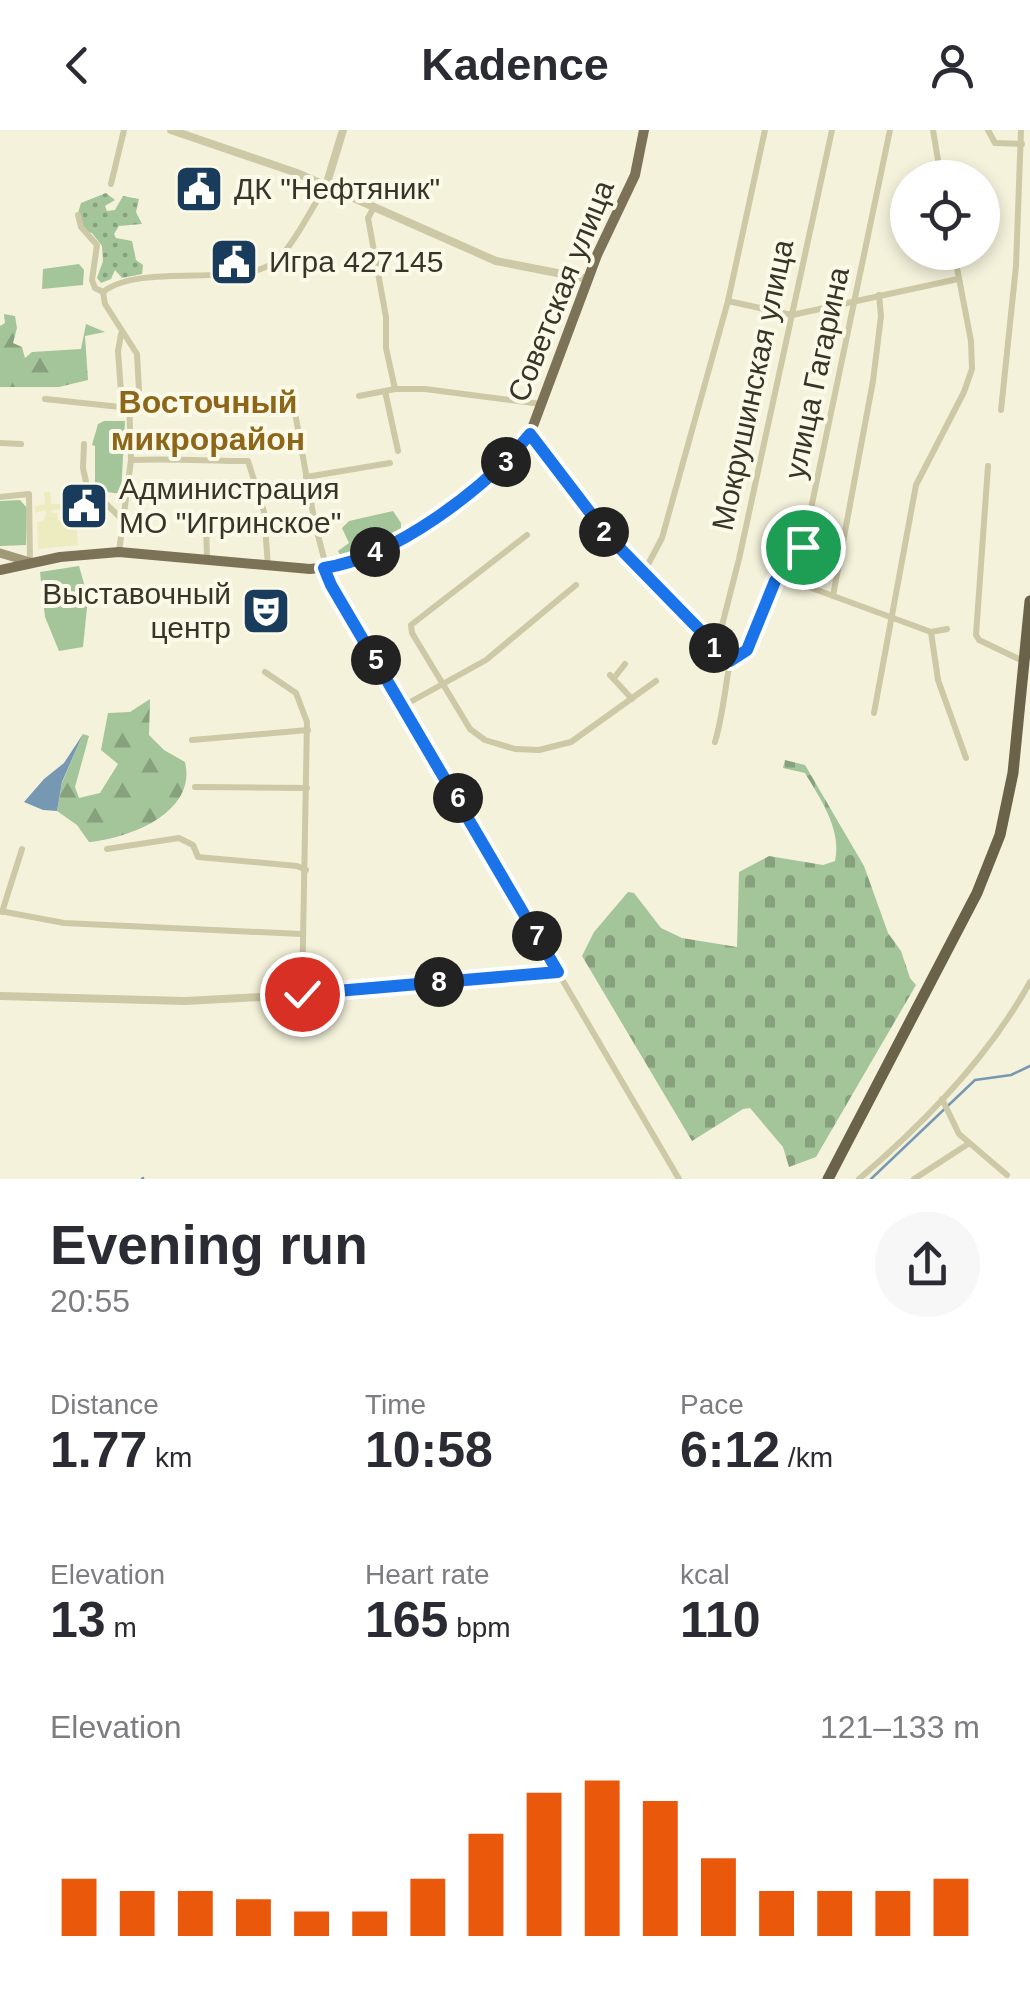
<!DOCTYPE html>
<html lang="en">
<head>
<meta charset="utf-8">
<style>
	body { margin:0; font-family:Helvetica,sans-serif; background:#f7f7f7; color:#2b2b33; height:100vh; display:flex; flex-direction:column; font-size:38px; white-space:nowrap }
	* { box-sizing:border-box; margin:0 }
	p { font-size:32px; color:#7c7c81 }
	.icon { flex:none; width:55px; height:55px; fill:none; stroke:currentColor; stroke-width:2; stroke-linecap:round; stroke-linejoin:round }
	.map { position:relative; height:1049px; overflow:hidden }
	.details { display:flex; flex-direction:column; background:#fff; flex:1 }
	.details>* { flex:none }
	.tools { position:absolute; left:890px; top:30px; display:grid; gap:20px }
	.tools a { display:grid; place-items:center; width:110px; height:110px; border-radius:50%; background:#fff; box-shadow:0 5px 15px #0003; font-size:50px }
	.pin { position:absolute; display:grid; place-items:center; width:85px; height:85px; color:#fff; margin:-42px; border:5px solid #fff; border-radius:50%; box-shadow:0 2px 10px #0007 }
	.km { position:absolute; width:50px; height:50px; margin:-25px; border-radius:50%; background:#222; color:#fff; font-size:28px; line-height:50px; text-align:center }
	.round { display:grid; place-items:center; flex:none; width:105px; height:105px; border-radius:52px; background:#f7f7f7 }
	.head { display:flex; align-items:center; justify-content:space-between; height:170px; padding:0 50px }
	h1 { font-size:55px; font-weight:700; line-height:75px }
	.metrics { display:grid; grid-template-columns:repeat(3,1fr); gap:15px; height:170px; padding:10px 50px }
	.metrics div { display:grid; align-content:center }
	.metrics b { font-size:50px; font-weight:700 }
	.metrics small { font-size:28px; font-weight:400 }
	.metrics p { font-size:28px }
	.chart { height:280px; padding:20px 50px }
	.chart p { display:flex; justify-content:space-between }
	.chart svg { width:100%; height:180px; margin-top:10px; stroke:#ea580c; stroke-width:6 }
	header { display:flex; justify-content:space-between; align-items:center; height:130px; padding:0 50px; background:#fff; font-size:45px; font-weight:700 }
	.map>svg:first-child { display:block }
</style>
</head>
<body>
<header><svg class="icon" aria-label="back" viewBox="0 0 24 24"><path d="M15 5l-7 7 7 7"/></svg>Kadence<svg class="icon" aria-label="person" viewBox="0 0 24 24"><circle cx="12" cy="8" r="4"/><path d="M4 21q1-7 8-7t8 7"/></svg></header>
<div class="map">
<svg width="1030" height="1049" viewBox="0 0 1030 1049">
	<defs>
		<pattern id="grass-dots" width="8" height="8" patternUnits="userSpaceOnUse" patternTransform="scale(2.5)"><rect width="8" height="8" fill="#a4c499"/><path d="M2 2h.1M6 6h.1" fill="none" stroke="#87a07d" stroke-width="1.8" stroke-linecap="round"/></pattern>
		<pattern id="forest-firs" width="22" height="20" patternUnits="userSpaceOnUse" patternTransform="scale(2.5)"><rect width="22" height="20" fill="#a4c499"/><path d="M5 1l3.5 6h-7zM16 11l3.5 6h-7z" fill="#87a07d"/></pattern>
		<pattern id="cemetery-stones" width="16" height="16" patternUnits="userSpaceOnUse" patternTransform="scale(2.5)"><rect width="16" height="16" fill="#a4c499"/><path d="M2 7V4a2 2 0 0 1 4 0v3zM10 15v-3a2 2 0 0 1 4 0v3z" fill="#87a07d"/></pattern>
	</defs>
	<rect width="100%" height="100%" fill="#f4f2db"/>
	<path fill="url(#grass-dots)" d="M106 63 115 70 105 76 107 81 115 80 123 66 139 69 136 82 142 94 119 96 114 104 116 108 132 111 136 130 143 135 142 144 122 148 115 140 111 149 101 153 97 148 103 131 102 116 92 103 85 102 78 83 81 73Z"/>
	<g fill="url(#forest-firs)">
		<path d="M4 184 15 186 17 198 13 213 22 217 25 228 32 222 81 219 86 194 105 202 85 206 88 250 59 257H0V196L5 193Z"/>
		<path d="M150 569 149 605 164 620 185 632C197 682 131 708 89 712L77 695 57 681 62 653 83 604 89 606 75 657 79 668 100 663 118 634 101 620 108 583 130 582Z"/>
	</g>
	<path fill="url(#cemetery-stones)" d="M785 630 805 635 864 736 888 803 901 821 910 848 916 855 816 1027 789 1037 783 1017 750 978 743 979 692 1011 582 826 594 802 628 762 634 763 661 798 682 808 737 817 739 742 769 726 823 735 835 731C842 700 821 670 805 643L783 638Z"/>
	<g fill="#a4c499">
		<path d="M79 134 84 140 83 155 42 159 43 139Z"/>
		<path d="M104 291H125L121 364 95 360V316L92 315 98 294Z"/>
		<path d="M0 371 20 370 27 378 26 415 0 416Z"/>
		<path d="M393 381 401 393V401L342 429 338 421 349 413 342 398 349 391Z"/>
		<path d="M79 436 88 468 83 517 59 521 45 487 40 442Z"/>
	</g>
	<path fill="#edecc0" d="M44 362H50L51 374H76V379L52 380 51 383H57L58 390 76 388 78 415 38 419 37 392 43 391 46 384 45 380 35 383V376L45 374Z"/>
	<path fill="#7798b3" d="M83 604 62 652 57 681 43 680 24 672 44 649 64 633Z"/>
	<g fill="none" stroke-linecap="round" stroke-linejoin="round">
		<g stroke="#7798b3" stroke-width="2.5">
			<path d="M142 1049 143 1048"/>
			<path d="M871 1049 975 950 1011 945 1030 936"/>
		</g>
		<g stroke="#cdc8a5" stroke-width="6">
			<path d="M933 0 941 48"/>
			<path d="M988 0 995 13 1022 14"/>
			<path d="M111 54 124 0"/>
			<path d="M374 77 368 88 386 187V218L395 259"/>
			<path d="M78 85 81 97 97 115 92 150 95 158 103 162"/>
			<path d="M103 162 105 174 137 224 139 260 129 269 131 330 119 422"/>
			<path d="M103 162C142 131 248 160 278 129 296 111 312 77 326 56"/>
			<path d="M728 171 792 185 958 149"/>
			<path d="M121 204 118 221 121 262 129 269"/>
			<path d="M385 261 398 321"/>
			<path d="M359 266 395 259H425L541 274"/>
			<path d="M45 269 130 278"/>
			<path d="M294 277 315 394 331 455 679 1049"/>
			<path d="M1001 280 1016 136 1021 0"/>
			<path d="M530 304 608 407 730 531"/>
			<path d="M0 313 21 314"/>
			<path d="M84 314 83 338 87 356 122 389"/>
			<path d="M131 330C171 328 208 331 248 331L264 382 268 436"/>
			<path d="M988 336 976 505 979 510 1023 531"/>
			<path d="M306 347 390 333"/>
			<path d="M0 367 29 364 30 432"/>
			<path d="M206 393 207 429"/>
			<path d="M527 405 411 495 412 503 470 599 485 610 515 619 539 620 571 612 656 551"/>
			<path d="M644 442 662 408 728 171 765 0"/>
			<path d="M779 446 931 502 947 499"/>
			<path d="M833 466 873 251 881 186 879 165"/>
			<path d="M931 502 938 550 966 628"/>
			<path d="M716 519 739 429 832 0"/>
			<path d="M730 531 747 520 775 451 803 417 890 0"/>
			<path d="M265 542 296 563 307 592 302 865"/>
			<path d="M610 545 632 569"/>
			<path d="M614 548 625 534"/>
			<path d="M403 576 486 530 576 455"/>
			<path d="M874 583 916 355 964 262 972 239 971 211 954 122"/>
			<path d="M192 610 308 600"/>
			<path d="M715 612C723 585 725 558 730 531"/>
			<path d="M195 657 307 658"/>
			<path d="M107 719 179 708 193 715 198 727 297 736 306 740"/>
			<path d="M0 781 64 793 301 804"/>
			<path d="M2 782 22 719"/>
			<path d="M942 969 959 1004 1007 1045"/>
			<path d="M859 1049C922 995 990 925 1030 852"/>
			<path d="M914 1049 968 1014"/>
		</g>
		<g stroke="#cdc8a5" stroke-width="8">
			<path d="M171 0 297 43 496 131 588 149"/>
			<path d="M326 56 343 0"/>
			<path d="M0 866 185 871 302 865 558 842"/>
		</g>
		<path stroke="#a19877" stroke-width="9" d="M0 423 30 432"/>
		<path stroke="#7c7257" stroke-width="10" d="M0 440 60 427 119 422 310 439 345 435 390 415 460 371 504 334 530 304 597 125 635 45 644 0"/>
		<path stroke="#6b624a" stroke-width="11" d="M828 1049 977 763 1000 705 1013 643 1030 471"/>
	</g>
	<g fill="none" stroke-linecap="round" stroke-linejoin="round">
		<g stroke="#fff" stroke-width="20">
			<path id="route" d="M302 864 558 842 331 455 324 438C395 427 485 359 530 304L608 406 730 531 747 520 775 451 803 417"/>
		</g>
		<use href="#route" stroke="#1a73e8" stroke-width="12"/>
	</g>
	<defs>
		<g id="civic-square" transform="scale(2.5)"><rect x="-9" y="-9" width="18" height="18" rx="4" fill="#193c5d" stroke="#fbfae8"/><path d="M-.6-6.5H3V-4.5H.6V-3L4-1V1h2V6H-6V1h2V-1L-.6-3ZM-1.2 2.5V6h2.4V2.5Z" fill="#fff"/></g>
		<g id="theatre-square" transform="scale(2.5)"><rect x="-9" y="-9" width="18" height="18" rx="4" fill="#193c5d" stroke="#fbfae8"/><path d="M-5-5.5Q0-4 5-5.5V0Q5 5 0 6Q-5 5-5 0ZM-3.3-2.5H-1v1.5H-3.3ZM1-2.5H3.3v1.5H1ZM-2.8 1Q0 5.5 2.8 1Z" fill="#fff"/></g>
	</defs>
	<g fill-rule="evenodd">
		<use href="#civic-square" x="199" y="59"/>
		<use href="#civic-square" x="234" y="132"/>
		<use href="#civic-square" x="84" y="376"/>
		<use href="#theatre-square" x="266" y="481"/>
	</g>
	<g text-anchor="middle" stroke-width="8" stroke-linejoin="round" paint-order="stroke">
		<g font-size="30" fill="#383427" stroke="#fbfae8" text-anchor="start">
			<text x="234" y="69">ДК "Нефтяник"</text>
			<text x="269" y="142">Игра 427145</text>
			<text x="119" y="369">Администрация<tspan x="119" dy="34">МО "Игринское"</tspan></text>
			<text x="231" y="474" text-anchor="end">Выставочный<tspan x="231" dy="34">центр</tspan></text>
		</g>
		<g font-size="30" fill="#383427" stroke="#fbfae8">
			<text transform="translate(561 161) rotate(-68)" y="10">Советская улица</text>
			<text transform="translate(817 243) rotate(-78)" y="10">улица Гагарина</text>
			<text transform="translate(753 255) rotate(-78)" y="10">Мокрушинская улица</text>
		</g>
		<g font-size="32" font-weight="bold" fill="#8e6619" stroke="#fbfae8">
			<text x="208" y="283">Восточный<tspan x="208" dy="37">микрорайон</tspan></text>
		</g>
	</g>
</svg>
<div class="tools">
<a><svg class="icon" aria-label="locate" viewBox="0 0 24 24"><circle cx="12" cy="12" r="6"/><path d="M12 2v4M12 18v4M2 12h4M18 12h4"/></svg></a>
</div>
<div class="pin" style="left:803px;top:417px;background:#1e9e55"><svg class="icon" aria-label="arrive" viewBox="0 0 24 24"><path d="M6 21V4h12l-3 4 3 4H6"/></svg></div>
<div class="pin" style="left:302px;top:864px;background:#d93025"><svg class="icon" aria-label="check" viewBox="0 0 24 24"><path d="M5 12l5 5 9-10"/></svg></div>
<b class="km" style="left:714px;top:518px">1</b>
<b class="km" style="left:604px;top:402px">2</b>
<b class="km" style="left:506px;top:332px">3</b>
<b class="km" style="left:375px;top:422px">4</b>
<b class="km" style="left:376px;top:530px">5</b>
<b class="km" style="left:458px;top:668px">6</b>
<b class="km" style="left:537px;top:806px">7</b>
<b class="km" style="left:439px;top:852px">8</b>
</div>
<section class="details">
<div class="head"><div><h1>Evening run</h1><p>20:55</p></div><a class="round"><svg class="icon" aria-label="share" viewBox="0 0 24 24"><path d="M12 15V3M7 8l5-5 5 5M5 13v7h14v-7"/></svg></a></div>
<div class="metrics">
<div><p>Distance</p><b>1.77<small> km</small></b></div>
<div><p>Time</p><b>10:58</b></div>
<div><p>Pace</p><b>6:12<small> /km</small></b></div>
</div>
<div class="metrics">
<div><p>Elevation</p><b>13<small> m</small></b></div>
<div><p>Heart rate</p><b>165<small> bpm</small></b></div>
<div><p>kcal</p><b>110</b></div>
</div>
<div class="chart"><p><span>Elevation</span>121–133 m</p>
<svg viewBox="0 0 160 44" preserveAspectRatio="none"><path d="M5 44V30M15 44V33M25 44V33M35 44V35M45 44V38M55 44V38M65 44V30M75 44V19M85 44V9M95 44V6M105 44V11M115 44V25M125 44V33M135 44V33M145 44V33M155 44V30"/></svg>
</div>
</section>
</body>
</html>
